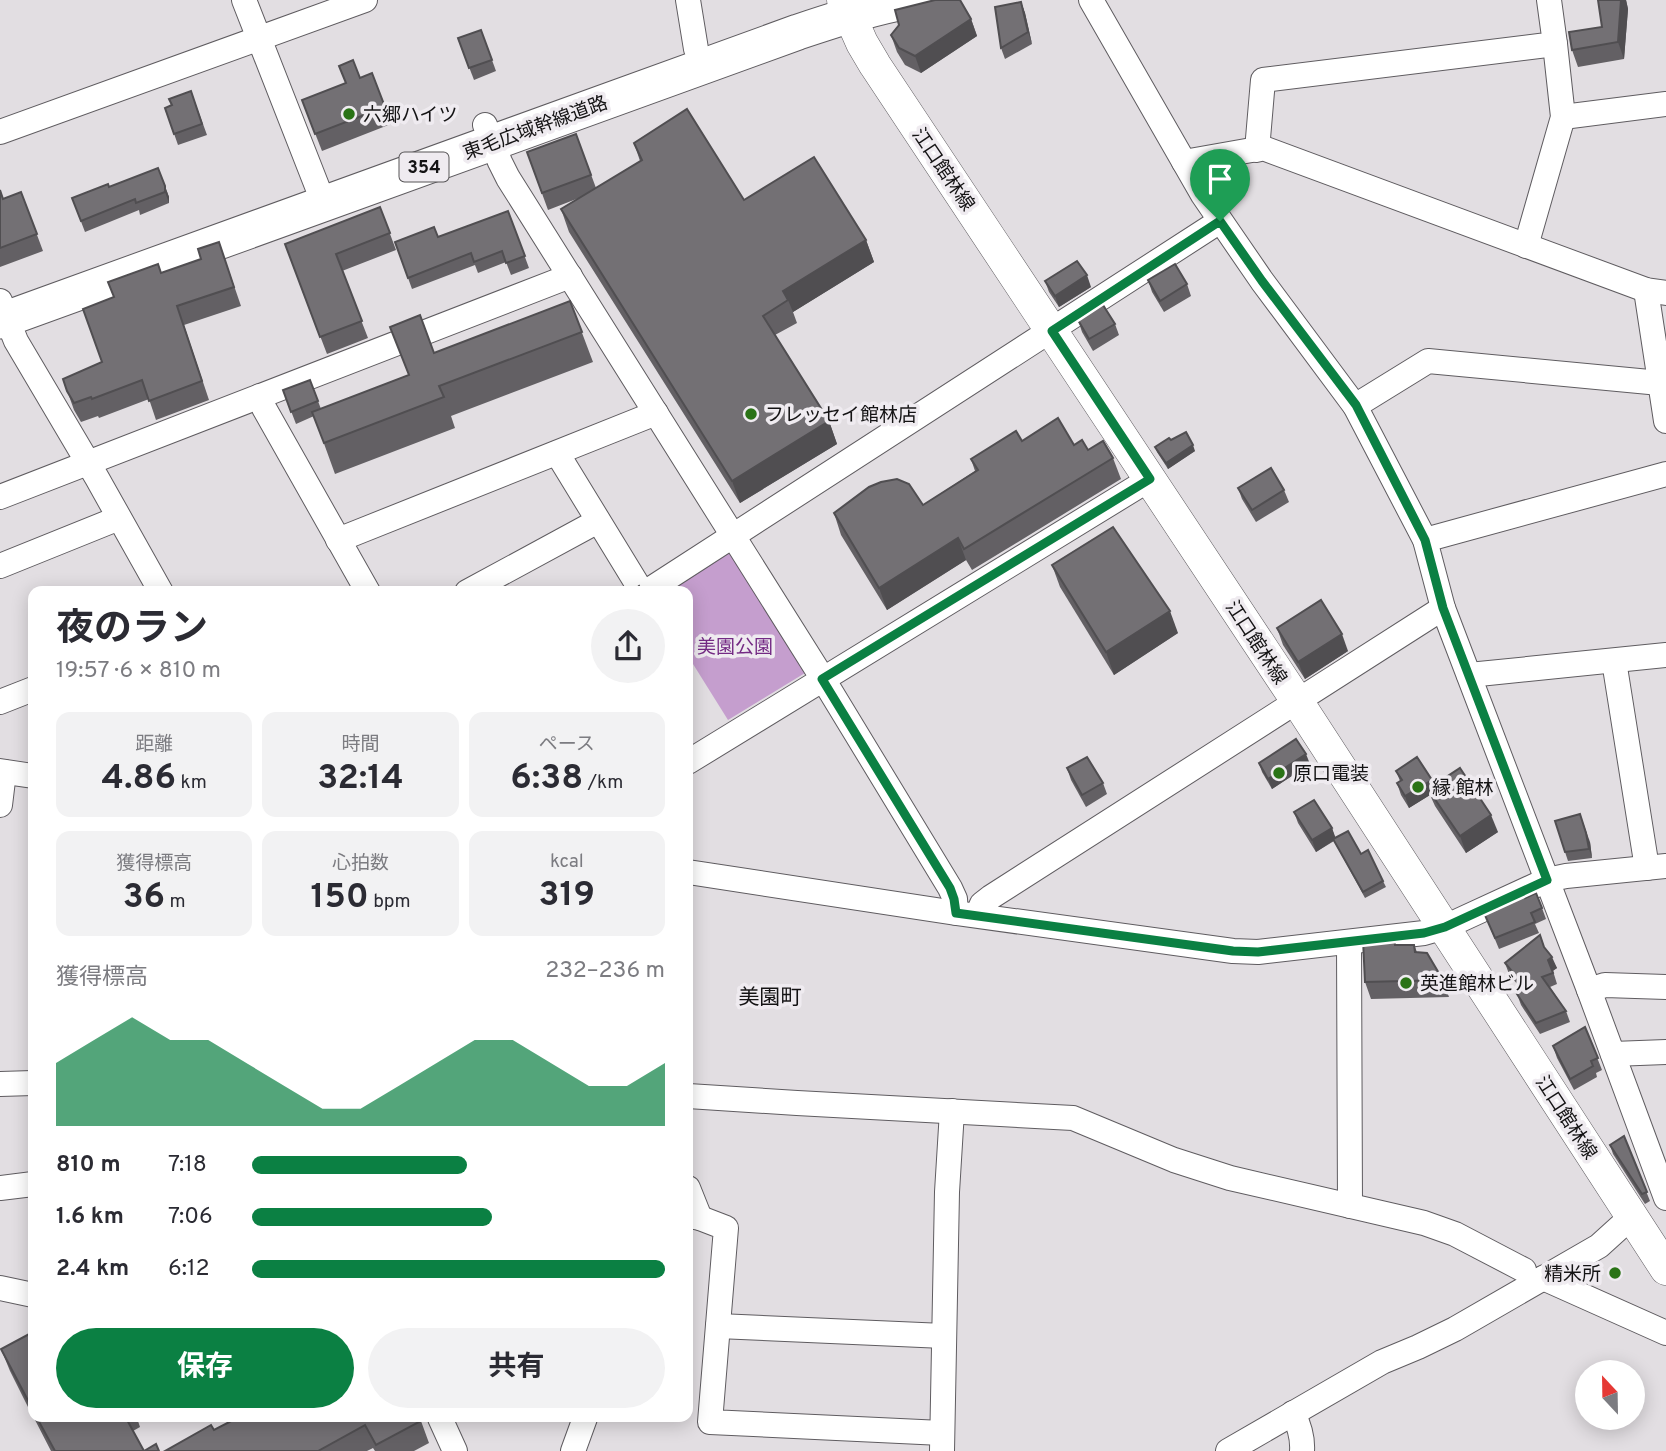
<!DOCTYPE html>
<html lang="ja">
<head>
<meta charset="utf-8">
<style>
	body { margin:0; font-family:Overpass,"Noto Sans JP",sans-serif; background:#f2f2f3; color:#2b2b33; height:100vh; display:flex; flex-direction:column; font-size:26px; white-space:nowrap }
	* { box-sizing:border-box; margin:0 }
	p { font-size:23px; color:#7c7c81 }
	.icon { flex:none; width:38px; height:38px; fill:none; stroke:currentColor; stroke-width:2; stroke-linecap:round; stroke-linejoin:round }
	.map { position:relative; flex:1; overflow:hidden }
	.details { position:absolute; left:28px; top:586px; width:665px; height:836px; display:flex; flex-direction:column; background:#fff; border-radius:14px; box-shadow:0 4px 18px #0003 }
	.details>* { flex:none }
	.needle { width:46px; rotate:338deg }
	.buttons { position:absolute; left:1575px; top:1360px; display:grid; gap:14px }
	.buttons a { display:grid; place-items:center; width:70px; height:70px; border-radius:50%; background:#fff; box-shadow:0 4px 18px #0003; font-size:35px }
	.pin { position:absolute; display:grid; place-items:center; width:60px; height:60px; color:#fff; margin:-72px -30px; border-radius:50% 50% 50% 0; rotate:-45deg; box-shadow:0 0 7px #0007 }
	.pin .icon { rotate:45deg }
	.round { display:grid; place-items:center; flex:none; width:74px; height:74px; border-radius:37px; background:#f2f2f3 }
	.head { display:flex; align-items:center; justify-content:space-between; height:119px; padding:0 28px }
	h1 { font-size:38px; font-weight:700; line-height:52px }
	.stats { display:grid; grid-template-columns:repeat(3,1fr); gap:10px; height:119px; padding:7px 28px }
	.stats div { display:grid; align-content:center; border-radius:14px; background:#f2f2f3; text-align:center }
	.stats b { font-size:35px; font-weight:700 }
	.stats small { font-size:19px; font-weight:400 }
	.stats p { font-size:19px }
	.chart { height:196px; padding:14px 28px }
	.chart p { display:flex; justify-content:space-between }
	.chart svg { width:100%; height:126px; margin-top:7px; fill:#0b8043; opacity:.7 }
	.action { display:flex; gap:14px; margin-top:auto; padding:14px 28px }
	.action a { flex:1; height:80px; border-radius:42px; background:#0b8043; color:#fff; font-size:28px; font-weight:700; line-height:80px; text-align:center }
	.action a+a { background:#f2f2f3; color:#2b2b33 }
	ul { padding:0 28px; list-style:none; font-size:23px }
	li { display:grid; grid-template-columns:112px 84px 1fr; align-items:center; height:52px }
	li i { height:18px; border-radius:9px; background:#0b8043 }
	.map>svg:first-child { display:block }
</style>
</head>
<body>
<div class="map">
<svg width="1666" height="1451" viewBox="0 0 1666 1451">
	<rect width="100%" height="100%" fill="#e2dee2"/>
	<path fill="#c59ece" d="M729 552 805 673 728 720 688 656V592H666Z"/>
	<g fill="none" stroke-linecap="round" stroke-linejoin="round">
		<g stroke="#5f5c60" stroke-width="26">
			<g id="minor">
				<path d="M244 0 324 204"/>
				<path d="M688 0 696 49"/>
				<path d="M1091 0 1203 195 1262 281 1355 406 1425 540 1443 608 1589 990 1666 1198"/>
				<path d="M1563 117 1666 104"/>
				<path d="M485 125 500 162 508 178 823 679 950 888 955 899 956 913"/>
				<path d="M0 132 365 0"/>
				<path d="M1257 150 1263 80 1555 44 1549 0"/>
				<path d="M1184 162 1263 148 1646 290 1666 293"/>
				<path d="M1526 246 1563 117 1555 44"/>
				<path d="M1646 290 1666 421"/>
				<path d="M0 301 16 341 97 478 161 592"/>
				<path d="M260 396 264 408 368 592"/>
				<path d="M1355 406 1428 361 1660 383"/>
				<path d="M557 453 642 592"/>
				<path d="M0 497 570 276"/>
				<path d="M338 540 656 413"/>
				<path d="M1425 540 1666 474"/>
				<path d="M0 566 119 518"/>
				<path d="M467 592 598 521"/>
				<path d="M646 592 1220 221"/>
				<path d="M1614 661 1647 868"/>
				<path d="M1469 675 1666 655"/>
				<path d="M0 702 33 689"/>
				<path d="M688 762 1150 479"/>
				<path d="M0 771 33 776"/>
				<path d="M0 805 4 772"/>
				<path d="M688 872 956 913 1233 951 1258 952 1424 933 1445 927 1547 880 1566 876 1666 866"/>
				<path d="M977 915 982 904 991 897 1443 608"/>
				<path d="M1349 942 1350 1206"/>
				<path d="M1589 990 1605 985 1666 987"/>
				<path d="M1613 1054 1666 1052"/>
				<path d="M0 1084 33 1083"/>
				<path d="M688 1096 797 1103 1073 1118 1174 1160 1230 1178 1424 1223 1455 1234 1524 1270"/>
				<path d="M0 1188 33 1184"/>
				<path d="M688 1188 700 1218"/>
				<path d="M688 1216 700 1218 726 1228 710 1422 942 1433"/>
				<path d="M1543 1278 1666 1333"/>
				<path d="M0 1288 33 1295"/>
				<path d="M718 1326 944 1336"/>
				<path d="M1293 1413C1299 1425 1303 1437 1302 1451"/>
				<path d="M440 1418 455 1451"/>
				<path d="M573 1451 585 1418"/>
				<path d="M942 1451 947 1192 952 1111"/>
				<path d="M1228 1451 1382 1362 1418 1347 1455 1329 1599 1246 1631 1217"/>
			</g>
		</g>
		<g stroke="#5f5c60" stroke-width="33">
			<path id="major" d="M843 0 862 43 875 65 1297 701 1666 1269"/>
		</g>
		<g stroke="#5f5c60" stroke-width="37">
			<path id="highway" d="M0 321 798 32C837 19 874 7 914 0"/>
		</g>
		<use href="#minor" stroke="#fff" stroke-width="24"/>
		<use href="#major" stroke="#fff" stroke-width="32"/>
		<use href="#highway" stroke="#fff" stroke-width="35"/>
	</g>
	<g fill="#636064">
		<path d="M1598 0H1626L1628 9 1624 59 1578 67 1572 50 1602 27Z"/>
		<path d="M1021 2 1025 13 1032 44 1005 59 1001 48Z"/>
		<path d="M971 19 977 36 921 73 905 65 897 52 891 35Z"/>
		<path d="M481 30 496 71 474 80 458 38Z"/>
		<path d="M372 73 391 124 322 151 302 100Z"/>
		<path d="M191 91 207 135 178 145 165 108 172 105Z"/>
		<path d="M576 134 596 188 640 161 634 143 744 200 866 240 874 262 793 312 797 323 775 335 829 421 837 444 740 503 569 232 561 209 579 198 548 210 527 152Z"/>
		<path d="M158 168 169 197V203L140 215 139 210 85 232 72 198 109 187Z"/>
		<path d="M0 190 3 199 21 192 43 251 0 267Z"/>
		<path d="M380 207 396 250 342 271 368 338 327 354 285 244Z"/>
		<path d="M508 211 529 268 511 275 506 262 478 273 475 265 412 289 395 242 438 237Z"/>
		<path d="M219 242 241 306 184 325 209 400 156 420 149 399 99 418 98 416 81 422 74 410 63 379 102 362 114 297 161 273 201 259Z"/>
		<path d="M1148 280 1187 284 1191 296 1164 312 1152 292Z"/>
		<path d="M1045 281 1091 287 1059 307 1049 292Z"/>
		<path d="M570 301 593 362 451 416 455 428 335 474 314 416 296 424 283 390 310 380 321 409 408 375 434 353Z"/>
		<path d="M1078 320 1115 324 1119 335 1093 351 1082 332Z"/>
		<path d="M1171 440 1195 451 1168 469 1157 452 1155 447Z"/>
		<path d="M1022 441 1074 445 1113 458 1121 479 972 570 966 560 887 610 841 535 834 513 923 505 975 471 971 459Z"/>
		<path d="M1238 488 1284 490 1289 502 1256 522 1242 499Z"/>
		<path d="M1052 565 1178 633 1114 675 1060 587Z"/>
		<path d="M1277 628 1348 651 1305 679 1283 645Z"/>
		<path d="M1259 763 1310 764 1272 789 1262 772Z"/>
		<path d="M1067 768 1103 783 1107 794 1086 807 1071 780Z"/>
		<path d="M1396 771 1434 786 1498 832 1466 853 1435 806 1430 795 1409 808 1401 795 1397 783 1400 781Z"/>
		<path d="M1294 812 1332 828 1335 838 1361 854 1383 881 1386 887 1365 898 1334 841 1316 852 1298 823Z"/>
		<path d="M1590 842 1592 858 1568 861 1565 852Z"/>
		<path d="M1525 898 1542 908 1546 919 1535 924 1539 933 1499 949 1484 913Z"/>
		<path d="M1396 945H1414L1417 952 1443 980 1449 997 1371 999 1365 982Z"/>
		<path d="M1544 947 1557 968 1553 971 1557 984 1550 987 1566 1011 1570 1022 1540 1034 1521 1005 1517 994 1522 990 1509 974 1505 963Z"/>
		<path d="M1585 1027 1602 1070 1596 1073 1597 1077 1574 1090 1557 1058 1553 1046Z"/>
		<path d="M1624 1136 1650 1201 1645 1204 1613 1154 1610 1145Z"/>
		<path d="M33 1332V1417L10 1371 1 1349Z"/>
		<path d="M34 1418H137L140 1427 133 1431 144 1451H159H51Z"/>
		<path d="M421 1421 429 1443 414 1451H375L373 1448 367 1451H165L214 1430Z"/>
	</g>
	<g fill="#504e51">
		<path d="M1621 0H1626L1628 9 1624 59 1618 42Z"/>
		<path d="M1021 2 1025 13 1032 44 1028 32Z"/>
		<path d="M971 19 977 36 921 73 915 56Z"/>
		<path d="M165 186 169 197V203L165 192Z"/>
		<path d="M866 240 874 262 793 312 788 300 783 291Z"/>
		<path d="M1087 275 1091 287 1059 307 1055 296Z"/>
		<path d="M829 421 837 444 740 503 732 481Z"/>
		<path d="M1193 445 1195 451 1168 469 1166 463Z"/>
		<path d="M958 538 966 560 887 610 879 588Z"/>
		<path d="M1170 611 1178 633 1114 675 1106 652Z"/>
		<path d="M1342 634 1348 651 1305 679 1298 662Z"/>
		<path d="M1306 754 1310 764 1272 789 1268 779Z"/>
		<path d="M1432 780 1436 791 1428 789 1430 795 1409 808 1405 796Z"/>
		<path d="M1580 814 1590 842 1592 858 1589 849Z"/>
		<path d="M1491 815 1498 832 1466 853 1460 836Z"/>
		<path d="M1332 828 1336 839 1316 852 1312 840Z"/>
		<path d="M1552 957 1557 968 1552 971 1548 960Z"/>
	</g>
	<g fill="#737074" stroke="#504e51" stroke-width="2">
		<path d="M935 0H960L971 19 915 56 899 48 891 35 899 25 895 10Z"/>
		<path d="M1598 0H1621L1618 42 1572 50 1569 32 1602 27Z"/>
		<path d="M1021 2 1028 32 1001 48 995 7Z"/>
		<path d="M481 30 492 60 469 68 458 38Z"/>
		<path d="M353 60 360 78 372 73 385 107 315 134 302 100 346 83 339 66Z"/>
		<path d="M191 91 202 124 174 134 165 108 172 105 169 99Z"/>
		<path d="M687 109 744 200 814 157 866 240 783 291 788 300 763 316 829 421 732 481 561 209 642 160 634 143Z"/>
		<path d="M576 134 591 175 542 193 527 152Z"/>
		<path d="M158 168 165 186V192L136 203 135 199 81 221 72 198 108 184 109 187Z"/>
		<path d="M0 190 3 199 21 192 37 234 0 248Z"/>
		<path d="M380 207 390 233 336 254 362 321 320 337 285 244Z"/>
		<path d="M508 211 525 256 506 263 502 251 474 262 471 253 408 278 395 242 434 227 438 237Z"/>
		<path d="M219 242 234 287 177 306 202 381 149 401 142 380 92 399 91 397 74 403 67 391 63 379 102 362 83 309 114 297 108 282 158 264 161 273 201 259 198 249Z"/>
		<path d="M1077 261 1087 275 1055 296 1045 281Z"/>
		<path d="M1175 264 1187 284 1160 301 1148 280Z"/>
		<path d="M570 301 582 332 439 386 444 397 324 443 312 412 409 375 390 327 420 315 434 353Z"/>
		<path d="M1103 305 1115 324 1089 339 1078 320Z"/>
		<path d="M310 380 318 401 291 412 283 390Z"/>
		<path d="M1058 418 1074 445 1082 440 1088 450 1103 441 1113 458 964 549 958 538 879 588 834 513 869 487 881 482 897 479 909 484 923 505 978 470 971 459 1016 431 1022 441Z"/>
		<path d="M1186 432 1193 445 1166 463 1155 447 1169 438 1171 440Z"/>
		<path d="M1271 468 1284 490 1252 510 1238 488Z"/>
		<path d="M1113 527 1170 611 1106 652 1052 565Z"/>
		<path d="M639 586 642 592H631Z"/>
		<path d="M1321 600 1342 634 1298 662 1277 628Z"/>
		<path d="M1296 739 1306 754 1268 779 1259 763Z"/>
		<path d="M1087 757 1103 783 1082 795 1067 768Z"/>
		<path d="M1417 757 1432 780 1405 796 1397 783 1402 780 1396 771Z"/>
		<path d="M1460 768 1491 815 1460 836 1428 789Z"/>
		<path d="M1314 800 1332 828 1312 840 1294 812Z"/>
		<path d="M1580 814 1586 833 1589 849 1565 852 1555 821Z"/>
		<path d="M1348 831 1361 854 1368 850 1383 881 1363 892 1333 839Z"/>
		<path d="M1536 893 1542 908 1531 913 1535 922 1495 938 1484 913 1524 894 1525 898Z"/>
		<path d="M1540 935 1544 947 1552 957 1548 960 1553 973 1542 977 1566 1011 1536 1023 1517 994 1526 988 1505 963Z"/>
		<path d="M1363 940H1394L1395 945H1414L1415 952 1427 953 1443 980 1365 982Z"/>
		<path d="M1585 1027 1598 1058 1591 1061 1593 1066 1570 1079 1553 1046Z"/>
		<path d="M1624 1136 1647 1192 1642 1194 1610 1145Z"/>
		<path d="M33 1332V1410L1 1349Z"/>
		<path d="M37 1418H126L144 1451 156 1444 159 1451H55Z"/>
		<path d="M237 1418H419L421 1421 376 1445 365 1425 318 1451H165L211 1425 214 1430Z"/>
	</g>
	<g fill="none" stroke-linecap="round" stroke-linejoin="round">
		<g stroke="#fff" stroke-width="14">
			<path id="route" d="M1220 221 1262 281 1356 405 1425 540 1443 608 1547 880 1445 927 1424 933 1258 952 1233 951 956 913 954 899 950 888 822 679 1150 479 1052 331Z"/>
		</g>
		<use href="#route" stroke="#0b8043" stroke-width="9"/>
	</g>
	<g fill="#2a7316" stroke="#efebf0" stroke-width="2.5">
		<circle cx="349" cy="114" r="7"/>
		<circle cx="751" cy="414" r="7"/>
		<circle cx="1279" cy="773" r="7"/>
		<circle cx="1418" cy="787" r="7"/>
		<circle cx="1406" cy="983" r="7"/>
		<circle cx="1615" cy="1273" r="7"/>
	</g>
	<g text-anchor="middle" stroke-width="7" stroke-linejoin="round" paint-order="stroke">
		<rect fill="#efebf0" stroke="#565456" stroke-width="2" x="399.5" y="152.5" width="49" height="29" rx="5"/>
		<g font-size="18" font-weight="bold" fill="#141314">
			<text x="424" y="173">354</text>
		</g>
		<g font-size="19" fill="#141314" stroke="#efebf0" text-anchor="start">
			<text x="363" y="121">六郷ハイツ</text>
			<text x="765" y="421">フレッセイ館林店</text>
			<text x="1293" y="780">原口電装</text>
			<text x="1432" y="794">縁 館林</text>
			<text x="1420" y="990">英進館林ビル</text>
			<text x="1601" y="1280" text-anchor="end">精米所</text>
		</g>
		<g font-size="19" fill="#141314" stroke="#efebf0">
			<text transform="translate(535 127) rotate(-20)" y="7">東毛広域幹線道路</text>
			<text transform="translate(944 169) rotate(56)" y="7">江口館林線</text>
			<text transform="translate(1257 642) rotate(57)" y="7">江口館林線</text>
			<text transform="translate(1567 1117) rotate(57)" y="7">江口館林線</text>
		</g>
		<g font-size="19" fill="#742a84" stroke="#efebf0">
			<text x="735" y="653">美園公園</text>
		</g>
		<g font-size="21" fill="#141314" stroke="#efebf0">
			<text x="770" y="1004">美園町</text>
		</g>
	</g>
</svg>
<div class="buttons">
<a><svg class="needle" viewBox="-14 -14 28 28"><path d="M0-13l5 13h-10z" fill="#e53935"/><path d="M0 13l5-13h-10z" fill="#7c7c81"/></svg></a>
</div>
<div class="pin" style="left:1220px;top:221px;background:#1e9e55"><svg class="icon" aria-label="arrive" viewBox="0 0 24 24"><path d="M6 21V4h12l-3 4 3 4H6"/></svg></div>
<section class="details">
<div class="head"><div><h1>夜のラン</h1><p>19:57 · 6 × 810 m</p></div><a class="round"><svg class="icon" aria-label="share" viewBox="0 0 24 24"><path d="M12 15V3M7 8l5-5 5 5M5 13v7h14v-7"/></svg></a></div>
<div class="stats">
<div><p>距離</p><b>4.86<small> km</small></b></div>
<div><p>時間</p><b>32:14</b></div>
<div><p>ペース</p><b>6:38<small> /km</small></b></div>
</div>
<div class="stats">
<div><p>獲得標高</p><b>36<small> m</small></b></div>
<div><p>心拍数</p><b>150<small> bpm</small></b></div>
<div><p>kcal</p><b>319</b></div>
</div>
<div class="chart"><p><span>獲得標高</span>232–236 m</p>
<svg viewBox="0 0 160 44" preserveAspectRatio="none"><path d="M0 44V22L10 14L20 6L30 14L40 14L50 22L60 30L70 38L80 38L90 30L100 22L110 14L120 14L130 22L140 30L150 30L160 22V44z"/></svg>
</div>
<ul>
<li><b>810 m</b>7:18<i style="width:52%"></i></li>
<li><b>1.6 km</b>7:06<i style="width:58%"></i></li>
<li><b>2.4 km</b>6:12<i style="width:100%"></i></li>
</ul>
<div class="action"><a>保存</a><a>共有</a></div>
</section>
</div>
</body>
</html>
